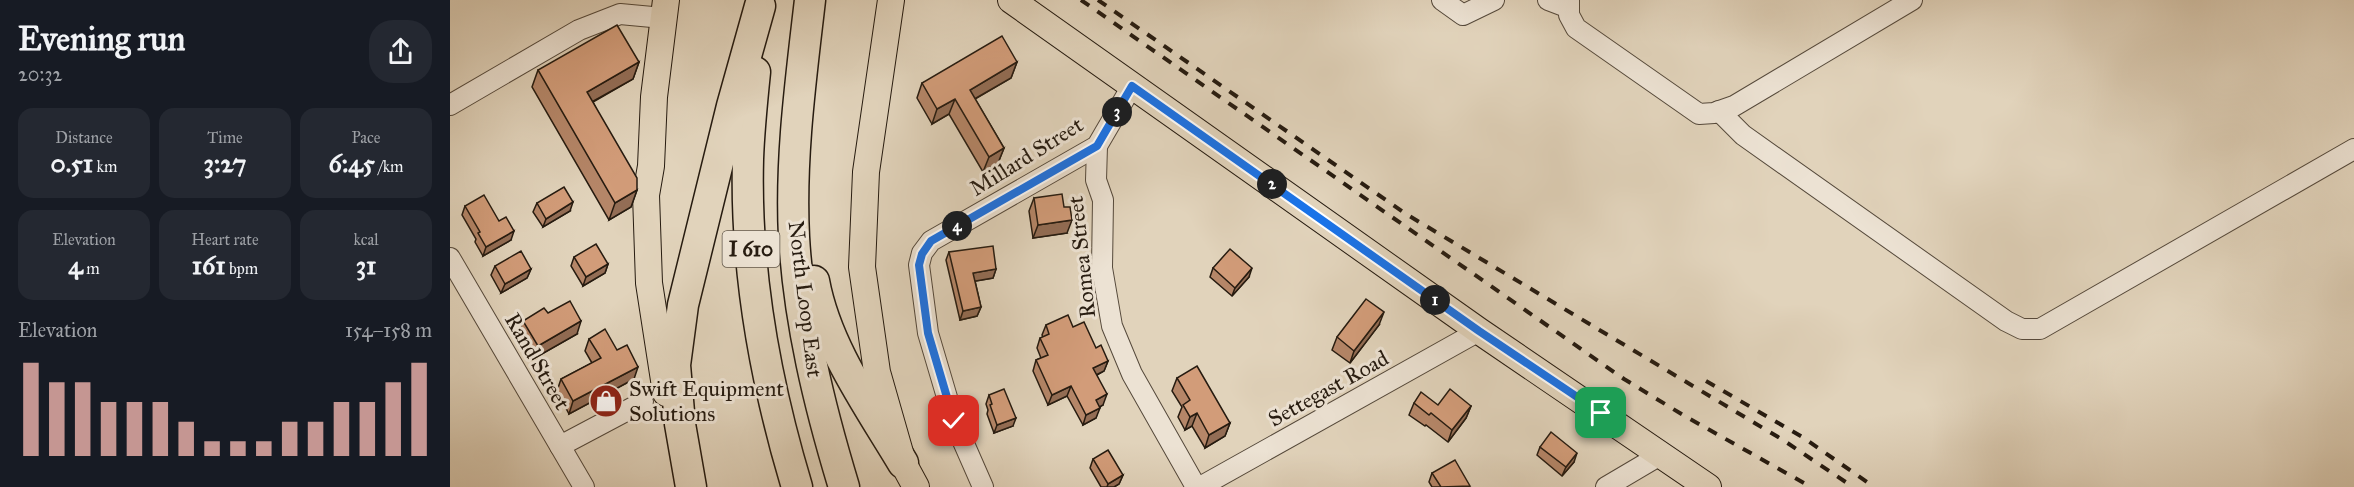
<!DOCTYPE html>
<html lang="en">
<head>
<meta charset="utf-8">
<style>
	body { margin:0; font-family:"IM FELL Great Primer",serif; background:#242831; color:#f1f3f6; height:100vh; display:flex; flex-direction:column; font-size:22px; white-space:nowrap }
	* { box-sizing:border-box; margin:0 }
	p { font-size:20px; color:#9ea1a6 }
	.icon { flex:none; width:33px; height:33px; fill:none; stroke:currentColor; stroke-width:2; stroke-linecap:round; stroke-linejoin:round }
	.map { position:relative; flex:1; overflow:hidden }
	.details { display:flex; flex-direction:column; background:#171b24; width:450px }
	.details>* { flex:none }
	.pin { position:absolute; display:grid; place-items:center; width:51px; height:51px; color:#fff; margin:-26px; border-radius:12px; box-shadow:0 3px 9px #0006 }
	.km { position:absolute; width:30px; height:30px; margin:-15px; border-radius:50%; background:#222; color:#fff; font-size:16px; line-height:30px; text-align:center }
	.round { display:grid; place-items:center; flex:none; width:63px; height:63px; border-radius:24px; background:#242831 }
	.headline { display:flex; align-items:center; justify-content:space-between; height:102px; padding:0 18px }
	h1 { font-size:33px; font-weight:700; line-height:45px }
	.figures { display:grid; grid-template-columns:repeat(3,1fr); gap:9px; height:102px; padding:6px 18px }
	.figures div { display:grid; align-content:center; border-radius:15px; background:#242831; text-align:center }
	.figures b { font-size:26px; font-weight:700 }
	.figures small { font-size:16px; font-weight:400 }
	.figures p { font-size:16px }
	.chart { height:168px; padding:12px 18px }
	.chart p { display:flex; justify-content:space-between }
	.chart svg { width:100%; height:108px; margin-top:6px; stroke:#c59692; stroke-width:6 }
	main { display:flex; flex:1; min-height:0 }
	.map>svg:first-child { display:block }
</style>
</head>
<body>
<main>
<section class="details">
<div class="headline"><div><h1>Evening run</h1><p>20:32</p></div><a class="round"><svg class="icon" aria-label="share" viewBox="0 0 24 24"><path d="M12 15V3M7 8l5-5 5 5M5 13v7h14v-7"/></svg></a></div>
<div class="figures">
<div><p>Distance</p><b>0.51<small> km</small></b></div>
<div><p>Time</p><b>3:27</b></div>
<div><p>Pace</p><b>6:45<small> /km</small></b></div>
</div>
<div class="figures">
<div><p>Elevation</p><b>4<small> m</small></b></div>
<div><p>Heart rate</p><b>161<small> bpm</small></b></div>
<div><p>kcal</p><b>31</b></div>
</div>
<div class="chart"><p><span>Elevation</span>154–158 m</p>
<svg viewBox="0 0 160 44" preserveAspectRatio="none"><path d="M5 44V6M15 44V14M25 44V14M35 44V22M45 44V22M55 44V22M65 44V30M75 44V38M85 44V38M95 44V38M105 44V30M115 44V30M125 44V22M135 44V22M145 44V14M155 44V6"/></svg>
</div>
</section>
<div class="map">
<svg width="1904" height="487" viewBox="0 0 1904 487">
	<rect width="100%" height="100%" fill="#e1d3bb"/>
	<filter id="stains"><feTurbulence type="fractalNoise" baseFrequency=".00333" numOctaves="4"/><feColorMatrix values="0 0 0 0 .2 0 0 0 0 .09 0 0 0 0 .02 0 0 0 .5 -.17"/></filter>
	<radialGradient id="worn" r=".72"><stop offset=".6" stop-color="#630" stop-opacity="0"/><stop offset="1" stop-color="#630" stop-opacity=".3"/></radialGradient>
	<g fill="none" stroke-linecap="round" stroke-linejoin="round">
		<g stroke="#55493b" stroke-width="22">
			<g id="minor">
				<path d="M992 0 1013 15 1044 0"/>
				<path d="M1098 0 1119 8"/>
				<path d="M1119 0V15L1126 28 1249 114 1264 113 1284 106 1462 0"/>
				<path d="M0 105 129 30 170 14 213 18"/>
				<path d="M1269 111 1293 135 1556 321 1572 329H1590L1904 149"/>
				<path d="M647 146 646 180 653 200 652 268 662 326 682 374 746 487"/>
				<path d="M0 258 134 487"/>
				<path d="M110 446 193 402"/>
				<path d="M533 487 504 421 478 333 469 265 472 253 481 241 647 146 682 86"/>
				<path d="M750 487 1029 331"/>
				<path d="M1156 487 1212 454"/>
			</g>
		</g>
		<g stroke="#261b10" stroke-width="28">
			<g id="major">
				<path d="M441 0 416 172 412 267 427 372 453 463 466 487"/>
				<path d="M561 0 1029 331 1258 487"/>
				<path d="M216 393 199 283 196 195 201 166 204 97 216 0"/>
			</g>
		</g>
		<g stroke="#261b10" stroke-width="33">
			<g id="highway">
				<path d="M360 0C351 78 340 158 344 237 349 322 369 405 394 487"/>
				<path d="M305 72C302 101 299 130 298 159 295 270 315 381 347 487"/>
				<path d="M364 281C376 347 419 406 453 463"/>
				<path d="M241 487 230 424 225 365 233 305 282 106 310 6"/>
			</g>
		</g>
		<use href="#minor" stroke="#ece2d3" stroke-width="20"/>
		<use href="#major" stroke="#e1d3bb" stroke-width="26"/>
		<use href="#highway" stroke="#e1d3bb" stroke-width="30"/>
		<g stroke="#261b10" stroke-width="4" stroke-dasharray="10 10" stroke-linecap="butt">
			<path d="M631 0 1174 379 1233 415 1361 487"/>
			<path d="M648 0 956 214 1333 440 1403 487"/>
			<path d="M1256 381 1354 438 1424 487"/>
		</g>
	</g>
	<g fill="#b58668" stroke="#261b10" stroke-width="1.5">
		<path d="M189 62 183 79 143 102 187 190 181 207 159 220 82 87 88 70Z"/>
		<path d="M567 62 561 78 525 99 554 148 548 163 533 172 499 114 482 124 467 98 472 83Z"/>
		<path d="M584 198 617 233 583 238 579 211Z"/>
		<path d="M87 203 120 211 93 227 83 212Z"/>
		<path d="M15 206 61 240 33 256 25 242 26 239 12 215Z"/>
		<path d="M499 252 546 269 543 278 525 281 531 307 527 316 510 320 496 260Z"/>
		<path d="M124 257 158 264 155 273 133 286 121 266Z"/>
		<path d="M45 266 81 269 77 278 51 293 41 275Z"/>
		<path d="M763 268 799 277 782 296 760 277Z"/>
		<path d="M73 321 127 334 83 359 68 334Z"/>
		<path d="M596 325 623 327 658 361 654 371 647 375 653 405 649 407 646 418 633 425 617 396 598 405 583 371 586 360 591 358 587 348 590 338 593 337 592 335Z"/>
		<path d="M929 325 900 363 882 350 887 337Z"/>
		<path d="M139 339 184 379 119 414 107 391 111 379 142 363 135 351Z"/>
		<path d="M727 378 780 423 775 436 755 448 742 426 735 430 728 417 732 407 722 391Z"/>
		<path d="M539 395 563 426 544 433 537 414 538 410 536 404Z"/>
		<path d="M964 403 988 405 1021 406 1016 418 998 442 976 425 975 426 959 415Z"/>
		<path d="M1090 447 1124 462 1112 476 1087 455Z"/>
		<path d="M643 459 673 475 669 484 664 487H651L640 468Z"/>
		<path d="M982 473 1020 487H982L979 482Z"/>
	</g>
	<g fill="#936d55" stroke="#261b10" stroke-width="1.5">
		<path d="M189 62 183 79 131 108 137 92Z"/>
		<path d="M567 62 561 78 514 105 520 90Z"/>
		<path d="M505 99 499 114 482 124 487 109Z"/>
		<path d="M554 148 548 163 533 172 539 157Z"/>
		<path d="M187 190 181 207 159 220 165 203Z"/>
		<path d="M123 202 120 211 93 227 96 219Z"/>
		<path d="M622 220 617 233 583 238 588 225Z"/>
		<path d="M64 231 61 240 33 256 36 247Z"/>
		<path d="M158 264 155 273 133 286 136 277Z"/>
		<path d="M802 268 799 277 782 296 785 288Z"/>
		<path d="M81 269 77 278 51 293 55 284Z"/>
		<path d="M546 269 543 278 520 282 523 273Z"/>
		<path d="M531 307 527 316 510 320 513 311Z"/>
		<path d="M934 312 929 325 900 363 904 351Z"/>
		<path d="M131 321 127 334 83 359 88 346Z"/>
		<path d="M658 361 654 371 640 378 643 368Z"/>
		<path d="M188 367 184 379 119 414 123 401Z"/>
		<path d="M621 386 617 396 598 405 602 395Z"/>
		<path d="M657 394 653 405 642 411 646 400Z"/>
		<path d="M1021 406 1016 418 998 442 1002 430Z"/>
		<path d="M650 408 646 418 633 425 636 415Z"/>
		<path d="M747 413 742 426 735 430 740 417Z"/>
		<path d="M566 418 563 426 544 433 547 425Z"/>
		<path d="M780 423 775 436 755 448 759 435Z"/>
		<path d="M1127 453 1124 462 1112 476 1116 467Z"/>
		<path d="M673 475 669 484 664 487H657L658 484Z"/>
	</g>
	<g fill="#d29c79" stroke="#261b10" stroke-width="1.5">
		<path d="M167 25 189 62 137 92 187 178V190L165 203 88 70Z"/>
		<path d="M552 36 567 62 520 90 554 148 539 157 505 99 487 109 472 83Z"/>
		<path d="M114 187 123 202 96 219 87 203Z"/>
		<path d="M612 194 614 207H620L622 220 588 225 584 198Z"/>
		<path d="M34 195 49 221 56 217 64 231 36 247 28 233 30 232 15 206Z"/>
		<path d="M146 244 158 264 136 277 124 257Z"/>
		<path d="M543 246 546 269 523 273 531 307 513 311 499 252Z"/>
		<path d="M780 249 802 268 785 288 763 268Z"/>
		<path d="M71 251 81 269 55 284 45 266Z"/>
		<path d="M916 299 934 312 904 351 887 337Z"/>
		<path d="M120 301 131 321 88 346 73 321 94 308 98 313Z"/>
		<path d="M618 315 623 327 634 322 646 348 651 345 658 361 643 368 657 394 646 400 650 408 636 415 621 386 602 395 586 360 598 355 590 338 599 334 596 325Z"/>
		<path d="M155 329 167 350 177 345 188 367 123 401 111 379 151 358 139 339Z"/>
		<path d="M747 366 780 423 759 435 747 413 740 417 733 405 740 400 727 378Z"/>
		<path d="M554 389 566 418 547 425 540 405 542 404 539 395Z"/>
		<path d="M1000 389 1021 406 1002 430 981 413 979 415 964 403 971 392 988 405Z"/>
		<path d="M1101 432 1127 453 1116 467 1090 447Z"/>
		<path d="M658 450 673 475 658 484 643 459Z"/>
		<path d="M1005 460 1020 486 991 487 982 473Z"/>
	</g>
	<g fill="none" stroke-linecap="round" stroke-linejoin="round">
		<g stroke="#fff" stroke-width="12">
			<path id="route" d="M504 421 478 333 469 265 472 254 481 241 647 146 682 86 1029 331 1151 413"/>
		</g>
		<use href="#route" stroke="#1a73e8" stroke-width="8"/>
	</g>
	<defs>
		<g id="shop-disc" transform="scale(1.725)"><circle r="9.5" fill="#8f2418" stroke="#ece2d3"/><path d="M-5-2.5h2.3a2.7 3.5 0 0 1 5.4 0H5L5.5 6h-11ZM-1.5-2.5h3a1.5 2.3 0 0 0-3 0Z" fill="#fff"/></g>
	</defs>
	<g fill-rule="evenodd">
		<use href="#shop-disc" x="156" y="401"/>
	</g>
	<g text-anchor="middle" stroke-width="6" stroke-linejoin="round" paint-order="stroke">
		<rect fill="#ece2d3" stroke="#61574a" stroke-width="1.5" x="272.5" y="231" width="57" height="36" rx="4.5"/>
		<g font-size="21" font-weight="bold" fill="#261b10">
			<text x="301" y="256">I 610</text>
		</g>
		<g font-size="22" fill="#261b10" stroke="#ece2d3">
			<text transform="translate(576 156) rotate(-32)" y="8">Millard Street</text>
			<text transform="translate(631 257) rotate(-96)" y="8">Romea Street</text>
			<text transform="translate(356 299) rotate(83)" y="8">North Loop East</text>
			<text transform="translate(88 361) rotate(60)" y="8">Rand Street</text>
			<text transform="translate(878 388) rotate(-29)" y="8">Settegast Road</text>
		</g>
		<g font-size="22" fill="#261b10" stroke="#ece2d3" text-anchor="start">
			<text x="179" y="396">Swift Equipment<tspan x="179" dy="25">Solutions</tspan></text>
		</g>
	</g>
	<rect width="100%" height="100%" filter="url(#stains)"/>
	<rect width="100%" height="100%" fill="url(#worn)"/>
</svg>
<div class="pin" style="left:1151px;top:413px;background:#1e9e55"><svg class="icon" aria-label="arrive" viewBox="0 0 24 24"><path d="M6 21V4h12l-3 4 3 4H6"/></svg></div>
<div class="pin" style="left:504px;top:421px;background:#d93025"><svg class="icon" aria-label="check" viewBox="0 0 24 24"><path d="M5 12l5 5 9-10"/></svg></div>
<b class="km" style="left:985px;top:300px">1</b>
<b class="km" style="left:822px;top:184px">2</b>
<b class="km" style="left:667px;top:112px">3</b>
<b class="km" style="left:507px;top:226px">4</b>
</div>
</main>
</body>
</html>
